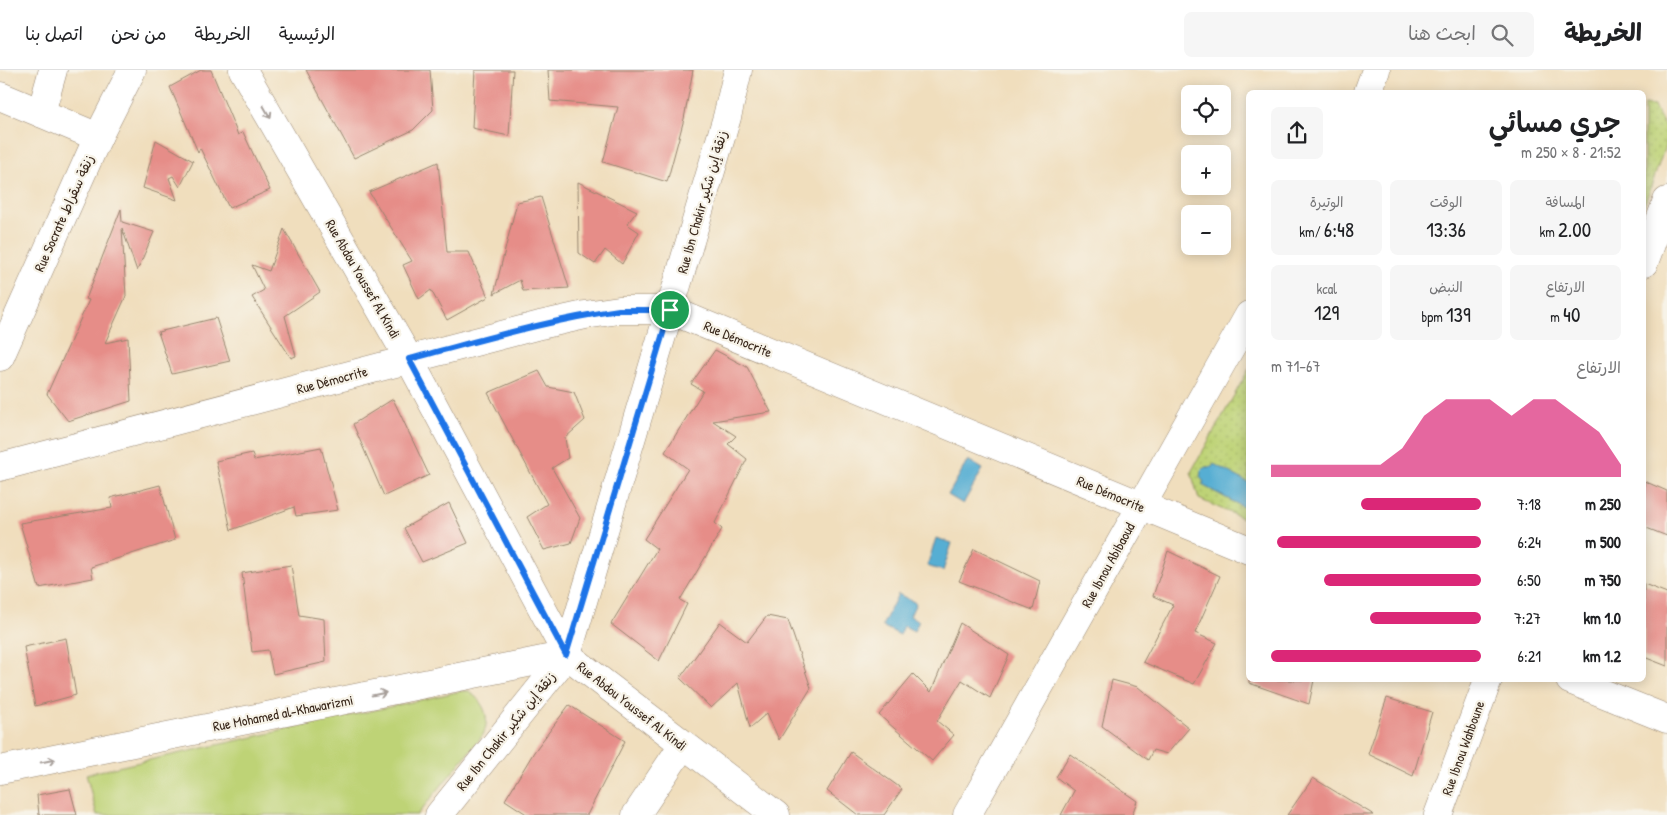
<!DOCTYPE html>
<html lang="ar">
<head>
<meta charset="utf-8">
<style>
	body { margin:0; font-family:"Patrick Hand","Playpen Sans Arabic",sans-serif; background:#f6f6f6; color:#202124; direction:rtl; height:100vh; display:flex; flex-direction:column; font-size:19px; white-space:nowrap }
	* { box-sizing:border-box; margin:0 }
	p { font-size:16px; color:#757577 }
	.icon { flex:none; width:28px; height:28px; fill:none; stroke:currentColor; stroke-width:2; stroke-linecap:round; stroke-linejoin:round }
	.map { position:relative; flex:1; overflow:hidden; direction:ltr }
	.drawer { position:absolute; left:1246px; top:20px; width:400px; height:592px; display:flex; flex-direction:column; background:#fff; border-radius:8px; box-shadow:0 2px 12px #0003; direction:rtl }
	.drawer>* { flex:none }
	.buttons { position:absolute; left:1181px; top:15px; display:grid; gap:10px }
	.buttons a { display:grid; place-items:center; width:50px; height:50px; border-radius:8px; background:#fff; box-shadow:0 2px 12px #0003; font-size:25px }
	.pin { position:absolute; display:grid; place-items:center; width:42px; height:42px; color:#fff; margin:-21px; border:2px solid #fff; border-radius:50%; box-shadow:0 1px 5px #0007 }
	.round { display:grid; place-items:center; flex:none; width:52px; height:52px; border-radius:8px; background:#f6f6f6 }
	.summary { display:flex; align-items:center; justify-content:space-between; height:85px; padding:0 25px }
	h1 { font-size:28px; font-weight:600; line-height:38px }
	.stats { display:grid; grid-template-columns:repeat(3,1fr); gap:8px; height:85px; padding:5px 25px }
	.stats div { display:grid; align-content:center; border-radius:8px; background:#f6f6f6; text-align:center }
	.stats b { font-size:21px; font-weight:600 }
	.stats small { font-size:14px; font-weight:400 }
	.stats p { font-size:14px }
	.chart { height:140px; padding:10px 25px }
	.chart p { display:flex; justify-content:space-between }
	.chart svg { width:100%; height:90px; margin-top:5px; fill:#db2777; opacity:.7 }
	ul { padding:0 25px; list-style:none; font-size:16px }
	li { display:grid; grid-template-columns:80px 60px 1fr; align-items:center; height:38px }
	li i { height:12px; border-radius:6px; background:#db2777 }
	header { display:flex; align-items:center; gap:30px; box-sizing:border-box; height:70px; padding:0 25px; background:#fff; border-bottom:1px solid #e0e0e0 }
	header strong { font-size:24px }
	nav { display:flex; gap:28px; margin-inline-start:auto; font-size:18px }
	.search { width:350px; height:45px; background:#f6f6f6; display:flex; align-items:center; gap:12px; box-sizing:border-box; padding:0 18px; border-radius:8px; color:#757577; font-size:19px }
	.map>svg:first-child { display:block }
</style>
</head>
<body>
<header>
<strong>الخريطة</strong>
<div class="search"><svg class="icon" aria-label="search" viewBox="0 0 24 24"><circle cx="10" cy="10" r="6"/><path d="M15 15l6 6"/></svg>ابحث هنا</div>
<nav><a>الرئيسية</a><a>الخريطة</a><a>من نحن</a><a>اتصل بنا</a></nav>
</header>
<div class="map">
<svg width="1667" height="745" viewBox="0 0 1667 745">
	<defs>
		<pattern id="garden-dots" width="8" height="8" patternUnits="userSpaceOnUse" patternTransform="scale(1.25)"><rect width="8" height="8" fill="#bed376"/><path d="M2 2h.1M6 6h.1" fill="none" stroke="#a4b566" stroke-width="1.8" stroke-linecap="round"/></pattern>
	</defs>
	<rect width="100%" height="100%" fill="#f7f3e8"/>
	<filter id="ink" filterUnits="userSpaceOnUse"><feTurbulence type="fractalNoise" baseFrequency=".02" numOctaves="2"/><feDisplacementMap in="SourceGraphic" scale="10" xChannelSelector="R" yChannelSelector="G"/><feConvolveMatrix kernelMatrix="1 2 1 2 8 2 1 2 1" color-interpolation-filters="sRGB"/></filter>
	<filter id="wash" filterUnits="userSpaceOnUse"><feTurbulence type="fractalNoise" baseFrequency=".0096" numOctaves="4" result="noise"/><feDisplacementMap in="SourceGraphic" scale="20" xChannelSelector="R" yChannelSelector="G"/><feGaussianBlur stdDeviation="1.12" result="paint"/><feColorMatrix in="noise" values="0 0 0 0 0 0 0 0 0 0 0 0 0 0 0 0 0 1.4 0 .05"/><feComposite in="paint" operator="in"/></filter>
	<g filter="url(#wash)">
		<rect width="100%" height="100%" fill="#f0debd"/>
		<path fill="#bed376" stroke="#7c7e4a" d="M461 621H469C484 633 491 647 483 665L417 745H97L86 704Z"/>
		<g fill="url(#garden-dots)" stroke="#7c7e4a">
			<path d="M1644 35 1654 36 1667 60V71L1644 136Z"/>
			<path d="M1249 299V413L1214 395 1212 397H1206L1204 412 1203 415 1243 437 1249 427V451L1199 429 1191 402Z"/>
		</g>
		<g fill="#56aed3" stroke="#486c78">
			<path d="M968 390 983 399 963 434 948 425Z"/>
			<path d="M1214 394 1249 413V427L1243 437 1202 415 1204 412 1200 407 1201 401 1205 397H1212Z"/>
			<path d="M936 468 952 473 943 501 927 496Z"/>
			<path d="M898 524 916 533 910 546 919 551 914 561 904 556 900 565 882 556Z"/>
		</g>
		<g id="blocks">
			<g fill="#e68d88">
				<path d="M201 0H211L238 65 243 62 270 120 229 138 200 78 198 82 170 17Z"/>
				<path d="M306 0H430L433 40 413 60 354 88Z"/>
				<path d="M475 0H513L509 66 472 58Z"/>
				<path d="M548 0H693L684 49 667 112 603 92 618 37 550 31Z"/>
				<path d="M156 70 193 91 180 117 173 106 169 108 177 130 143 118Z"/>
				<path d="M438 92 447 182H469L488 227 447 250 431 220 419 229 403 195 412 191 369 122Z"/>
				<path d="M578 112 637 141 627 154 639 162 622 194 605 180 595 194 579 183Z"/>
				<path d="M541 127 569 218 523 221 520 210 494 224 517 132Z"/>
				<path d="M121 139 122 152 154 162 137 201 122 158 126 226 105 273 128 268 131 331 68 351 47 324 89 230 86 229Z"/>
				<path d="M284 159 320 222 285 246 296 286 291 288 252 227 264 220 252 195 269 201Z"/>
				<path d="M216 248 230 291 172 304 158 262Z"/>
				<path d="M715 280 747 297 771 342 713 351 736 366 728 374 747 389 715 453 722 459 680 530 687 534 659 591 611 554 657 479 644 469 688 399 665 382 703 321 691 314Z"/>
				<path d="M539 301 548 317 574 322 585 350 565 368 568 388 552 398 580 448 571 473 544 480 527 447 547 434 488 323Z"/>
				<path d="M393 329 429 405 384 426 353 354Z"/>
				<path d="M321 377 338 440 296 446 294 437 231 460 216 391 252 383 254 390Z"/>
				<path d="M1644 411 1667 421V466L1644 457Z"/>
				<path d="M160 415 175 470 91 497 93 508 39 518 20 453 112 438 110 428Z"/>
				<path d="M449 433 468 473 422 492 404 458Z"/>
				<path d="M974 479 1040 511 1033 540 959 511Z"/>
				<path d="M1168 481 1220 506 1195 563 1217 573 1194 614 1143 592 1173 535 1153 526Z"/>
				<path d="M291 495 299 545 324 549 326 592 273 604 268 580 252 582 242 503Z"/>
				<path d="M1644 514 1667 523V596L1644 587Z"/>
				<path d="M767 546 788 550 811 618 779 670 767 643 750 658 738 613 711 638 680 608 720 552 747 572Z"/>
				<path d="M960 553 1009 585 990 628 962 610 937 651 954 665 932 691 879 645 913 604 931 622Z"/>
				<path d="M66 568 76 625 35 636 24 577Z"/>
				<path d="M1112 610 1138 617 1189 658 1167 684 1153 680 1148 690 1102 656Z"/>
				<path d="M1249 610H1314L1309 634 1249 613Z"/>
				<path d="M1387 628 1432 642 1413 706 1368 684Z"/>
				<path d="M569 635 625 671 587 745H528L505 730 534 682Z"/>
				<path d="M851 682 902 719 884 745H858L827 721Z"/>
				<path d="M1070 684 1137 731 1132 745H1061L1074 721 1056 707Z"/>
				<path d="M1313 708 1374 745H1287Z"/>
				<path d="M70 719 77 745H39L37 725Z"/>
			</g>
		</g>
	</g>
	<g filter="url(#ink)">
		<use href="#blocks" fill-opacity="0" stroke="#96846e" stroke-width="1"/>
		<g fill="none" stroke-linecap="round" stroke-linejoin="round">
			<g stroke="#96846e" stroke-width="29">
				<g id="minor">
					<path d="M243 0 409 289 567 585 776 745"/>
					<path d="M1368 22 1376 0"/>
					<path d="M0 26 98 67"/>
					<path d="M41 43 53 0"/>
					<path d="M1644 193 1667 131"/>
					<path d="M0 287 98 67 132 0"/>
					<path d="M0 397 540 255 585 245 619 240H670L1249 480"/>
					<path d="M1570 610 1667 649"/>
					<path d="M0 700 567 585"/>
					<path d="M439 745 567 585 727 47 738 0"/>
					<path d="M636 745 683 675"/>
					<path d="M967 745 1249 245"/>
					<path d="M1438 745 1488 610"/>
				</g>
			</g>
			<use href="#minor" stroke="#fff" stroke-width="28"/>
		</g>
		<defs><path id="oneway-shaft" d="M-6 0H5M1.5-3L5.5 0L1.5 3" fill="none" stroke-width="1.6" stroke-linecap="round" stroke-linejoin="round" transform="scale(1.25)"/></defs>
		<g stroke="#a79f9a">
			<use href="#oneway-shaft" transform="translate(267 42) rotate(60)"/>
			<use href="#oneway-shaft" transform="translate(379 624) rotate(-11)"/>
			<use href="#oneway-shaft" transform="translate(48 691) rotate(-11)"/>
		</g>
	</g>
	<g fill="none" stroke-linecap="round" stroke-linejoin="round" filter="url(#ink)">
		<g stroke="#fff" stroke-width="10">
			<path id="route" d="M619 240H670L566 585 409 289C479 271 548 250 619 240Z"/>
		</g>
		<use href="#route" stroke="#1a73e8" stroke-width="6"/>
	</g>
	<g text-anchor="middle" stroke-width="4.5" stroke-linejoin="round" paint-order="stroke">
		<g font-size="14" fill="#3b2a1e" stroke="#f7f3e8">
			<text transform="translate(702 132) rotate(-74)" y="5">Rue Ibn Chakir زنقة إبن شكير</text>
			<text transform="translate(64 143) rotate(-66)" y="5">Rue Socrate زنقة سقراط</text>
			<text transform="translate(363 209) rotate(60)" y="5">Rue Abdou Youssef Al Kindi</text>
			<text transform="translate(738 269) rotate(23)" y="5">Rue Démocrite</text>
			<text transform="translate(332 310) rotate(-15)" y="5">Rue Démocrite</text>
			<text transform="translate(1111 424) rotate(23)" y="5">Rue Démocrite</text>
			<text transform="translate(1108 495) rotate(-61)" y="5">Rue Ibnou Abibaoud</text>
			<text transform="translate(632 636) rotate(38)" y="5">Rue Abdou Youssef Al Kindi</text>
			<text transform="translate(283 643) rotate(-11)" y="5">Rue Mohamed al-Khawarizmi</text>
			<text transform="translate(506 661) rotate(-51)" y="5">Rue Ibn Chakir زنقة إبن شكير</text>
			<text transform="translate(1463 678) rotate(-70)" y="5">Rue Ibnou Wahboune</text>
		</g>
	</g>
</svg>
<div class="buttons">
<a><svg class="icon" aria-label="locate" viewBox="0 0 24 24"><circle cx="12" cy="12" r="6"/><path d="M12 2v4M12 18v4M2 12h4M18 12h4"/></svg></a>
<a>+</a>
<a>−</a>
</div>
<div class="pin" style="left:670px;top:240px;background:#1e9e55"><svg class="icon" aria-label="arrive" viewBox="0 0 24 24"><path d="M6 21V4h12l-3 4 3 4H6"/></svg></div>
<section class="drawer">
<div class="summary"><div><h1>جري مسائي</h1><p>21:52 · 8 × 250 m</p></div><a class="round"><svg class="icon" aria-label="share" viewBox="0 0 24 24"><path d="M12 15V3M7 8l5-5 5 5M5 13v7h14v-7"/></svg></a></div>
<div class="stats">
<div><p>المسافة</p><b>2.00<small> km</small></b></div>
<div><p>الوقت</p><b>13:36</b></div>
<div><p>الوتيرة</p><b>6:48<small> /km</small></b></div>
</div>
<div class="stats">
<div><p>الارتفاع</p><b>40<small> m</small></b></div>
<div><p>النبض</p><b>139<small> bpm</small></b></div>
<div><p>kcal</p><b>129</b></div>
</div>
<div class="chart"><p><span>الارتفاع</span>67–71 m</p>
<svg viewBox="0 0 160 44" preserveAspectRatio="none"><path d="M0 44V38L10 38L20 38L30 38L40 38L50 38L60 30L70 14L80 6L90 6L100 6L110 14L120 6L130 6L140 14L150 22L160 38V44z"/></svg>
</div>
<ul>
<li><b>250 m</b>7:18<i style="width:57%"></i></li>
<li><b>500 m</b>6:24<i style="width:97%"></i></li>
<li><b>750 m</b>6:50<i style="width:75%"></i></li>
<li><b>1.0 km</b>7:27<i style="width:53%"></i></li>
<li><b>1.2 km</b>6:21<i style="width:100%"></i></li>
</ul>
</section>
</div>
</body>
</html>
